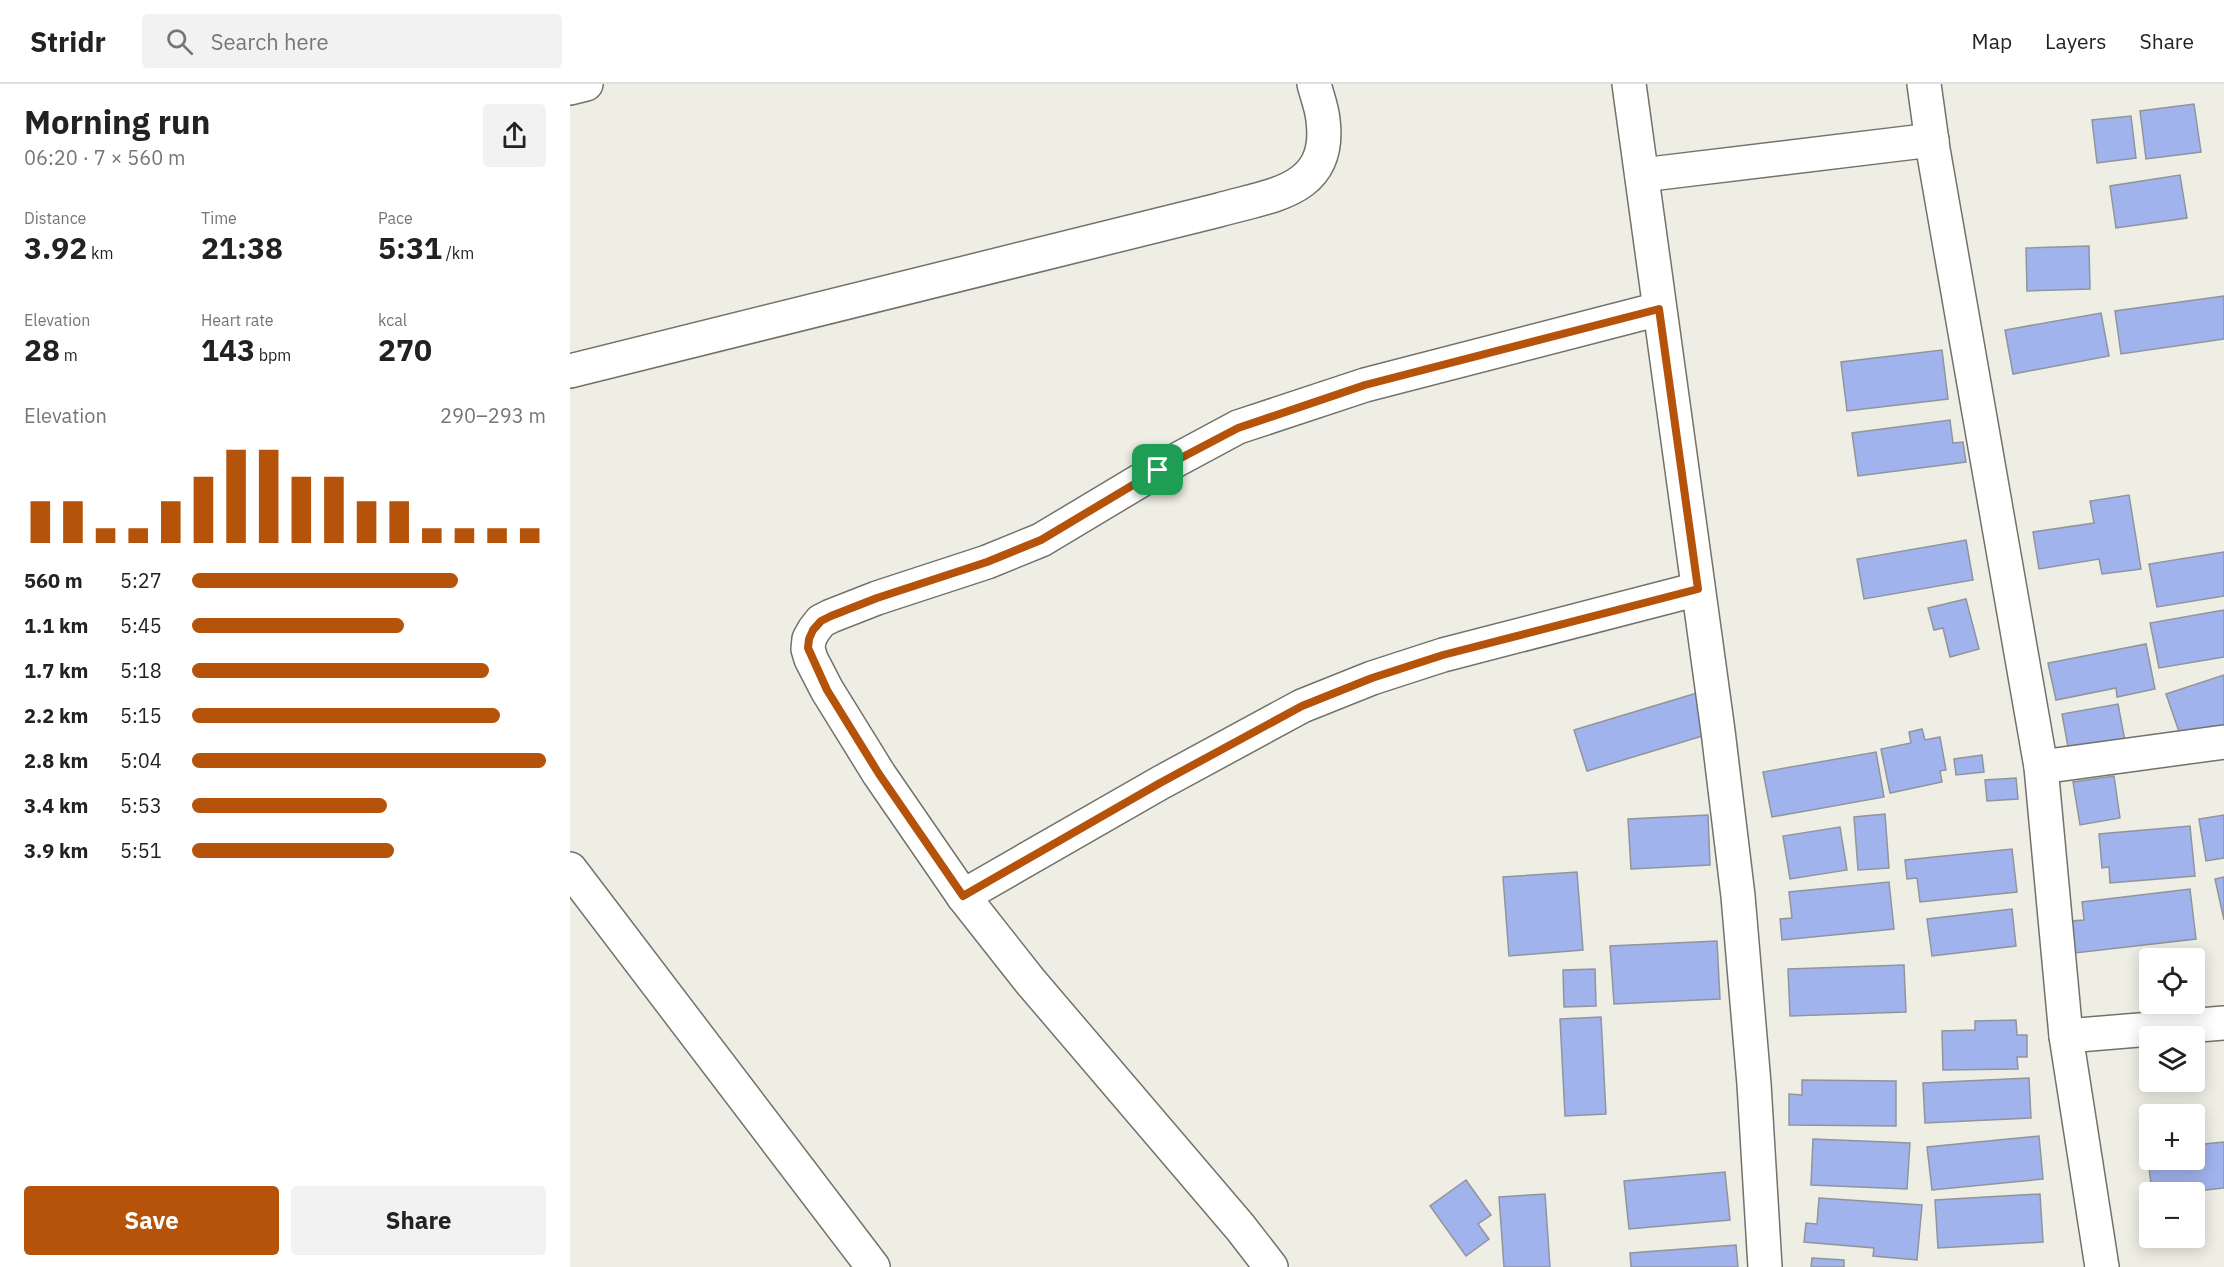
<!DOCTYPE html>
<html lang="en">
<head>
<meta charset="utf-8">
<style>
	body { margin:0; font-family:"IBM Plex Sans",sans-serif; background:#f2f2f2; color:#222; height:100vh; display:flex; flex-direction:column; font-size:22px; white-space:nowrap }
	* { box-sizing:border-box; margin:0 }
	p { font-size:20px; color:#767676 }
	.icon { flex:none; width:33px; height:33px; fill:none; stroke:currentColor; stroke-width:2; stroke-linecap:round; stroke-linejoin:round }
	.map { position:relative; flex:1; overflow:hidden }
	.panel { display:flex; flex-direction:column; background:#fff; width:570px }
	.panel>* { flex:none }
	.controls { position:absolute; left:1569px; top:864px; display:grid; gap:12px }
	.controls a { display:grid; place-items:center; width:66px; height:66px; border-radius:6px; background:#fff; box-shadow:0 3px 15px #0003; font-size:30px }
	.pin { position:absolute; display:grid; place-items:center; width:51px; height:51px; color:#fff; margin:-26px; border-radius:12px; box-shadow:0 3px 9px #0006 }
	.round { display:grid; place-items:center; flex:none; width:63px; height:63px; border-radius:6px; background:#f2f2f2 }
	.overview { display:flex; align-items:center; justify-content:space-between; height:102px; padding:0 24px }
	h1 { font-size:33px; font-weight:700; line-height:45px }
	.stats { display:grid; grid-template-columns:repeat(3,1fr); gap:9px; height:102px; padding:6px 24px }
	.stats div { display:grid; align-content:center }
	.stats b { font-size:30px; font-weight:700 }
	.stats small { font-size:16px; font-weight:400 }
	.stats p { font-size:16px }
	.chart { height:168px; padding:12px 24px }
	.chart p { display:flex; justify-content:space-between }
	.chart svg { width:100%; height:108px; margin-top:6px; stroke:#b45309; stroke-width:6 }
	.action { display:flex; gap:12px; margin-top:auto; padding:12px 24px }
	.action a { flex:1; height:69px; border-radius:6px; background:#b45309; color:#fff; font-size:24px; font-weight:700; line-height:69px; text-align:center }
	.action a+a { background:#f2f2f2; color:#222 }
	ul { padding:0 24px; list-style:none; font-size:20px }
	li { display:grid; grid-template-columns:96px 72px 1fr; align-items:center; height:45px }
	li i { height:15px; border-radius:8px; background:#b45309 }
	header { display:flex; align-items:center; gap:36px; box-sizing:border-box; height:84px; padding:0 30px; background:#fff; border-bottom:2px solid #e0e0e0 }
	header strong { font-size:28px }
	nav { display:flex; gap:33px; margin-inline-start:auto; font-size:21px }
	.search { width:420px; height:54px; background:#f2f2f2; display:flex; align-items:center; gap:15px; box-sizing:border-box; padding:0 21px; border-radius:6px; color:#767676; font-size:22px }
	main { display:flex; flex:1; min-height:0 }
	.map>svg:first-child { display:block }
</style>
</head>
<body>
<header>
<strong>Stridr</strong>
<div class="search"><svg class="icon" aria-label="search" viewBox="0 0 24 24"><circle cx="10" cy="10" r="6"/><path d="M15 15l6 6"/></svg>Search here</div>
<nav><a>Map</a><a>Layers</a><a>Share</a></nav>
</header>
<main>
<section class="panel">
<div class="overview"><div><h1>Morning run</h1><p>06:20 · 7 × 560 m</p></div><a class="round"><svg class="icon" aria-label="share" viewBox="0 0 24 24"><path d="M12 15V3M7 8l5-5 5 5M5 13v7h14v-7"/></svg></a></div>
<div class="stats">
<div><p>Distance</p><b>3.92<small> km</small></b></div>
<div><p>Time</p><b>21:38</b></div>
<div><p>Pace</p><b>5:31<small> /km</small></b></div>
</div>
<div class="stats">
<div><p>Elevation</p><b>28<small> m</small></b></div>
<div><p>Heart rate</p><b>143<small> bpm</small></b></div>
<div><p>kcal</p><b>270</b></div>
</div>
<div class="chart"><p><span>Elevation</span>290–293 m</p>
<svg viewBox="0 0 160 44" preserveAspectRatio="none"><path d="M5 44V27M15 44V27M25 44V38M35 44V38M45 44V27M55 44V17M65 44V6M75 44V6M85 44V17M95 44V17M105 44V27M115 44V27M125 44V38M135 44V38M145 44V38M155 44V38"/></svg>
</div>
<ul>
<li><b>560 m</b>5:27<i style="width:75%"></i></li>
<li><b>1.1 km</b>5:45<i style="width:60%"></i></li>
<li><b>1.7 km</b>5:18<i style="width:84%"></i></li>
<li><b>2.2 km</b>5:15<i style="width:87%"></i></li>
<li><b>2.8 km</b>5:04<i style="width:100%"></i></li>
<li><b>3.4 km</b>5:53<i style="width:55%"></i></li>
<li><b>3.9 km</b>5:51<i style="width:57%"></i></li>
</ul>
<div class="action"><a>Save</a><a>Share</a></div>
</section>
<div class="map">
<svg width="1654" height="1183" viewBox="0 0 1654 1183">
	<rect width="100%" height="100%" fill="#eeeee5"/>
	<g fill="#a1b3ec" stroke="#91949c" stroke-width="1.5">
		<path d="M1624 20 1631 68 1576 75 1570 27Z"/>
		<path d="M1561 32 1566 74 1527 79 1522 36Z"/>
		<path d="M1610 91 1617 134 1546 144 1540 102Z"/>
		<path d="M1519 162 1520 205 1457 207 1456 164Z"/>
		<path d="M1654 212V255L1551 270 1545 227Z"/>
		<path d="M1531 229 1539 272 1443 290 1435 246Z"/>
		<path d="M1372 266 1378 315 1277 327 1271 278Z"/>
		<path d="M1380 336 1383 359 1393 358 1396 378 1288 392 1282 349Z"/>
		<path d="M1559 411 1571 485 1532 490 1529 475 1469 485 1463 448 1524 439 1520 417Z"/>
		<path d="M1396 456 1403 496 1294 515 1287 475Z"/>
		<path d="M1654 468V512L1587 523 1579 480Z"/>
		<path d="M1396 515 1409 565 1380 573 1373 544 1364 546 1358 524Z"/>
		<path d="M1654 526V573L1589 584 1580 539Z"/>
		<path d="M1576 560 1585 605 1547 613 1546 604 1486 616 1478 579Z"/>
		<path d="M1654 591V645L1613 659 1596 610Z"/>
		<path d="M1127 609 1139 650 1017 687 1004 646Z"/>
		<path d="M1548 620 1555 657 1499 668 1492 630Z"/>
		<path d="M1352 645 1355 656 1370 653 1376 686 1370 687 1372 698 1320 709 1311 665 1341 659 1339 648Z"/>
		<path d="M1306 668 1314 713 1202 733 1193 688Z"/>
		<path d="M1412 671 1414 688 1386 691 1384 675Z"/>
		<path d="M1544 692 1550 734 1510 741 1503 698Z"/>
		<path d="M1446 694 1448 715 1417 717 1415 696Z"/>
		<path d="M1315 730 1319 784 1288 786 1284 733Z"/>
		<path d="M1138 731 1140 781 1061 785 1058 735Z"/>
		<path d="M1654 731V774L1636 777 1629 735Z"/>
		<path d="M1620 742 1625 792 1540 799 1539 783 1532 784 1529 750Z"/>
		<path d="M1270 743 1277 786 1220 795 1213 752Z"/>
		<path d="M1442 765 1447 808 1350 818 1347 794 1337 795 1335 776Z"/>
		<path d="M1007 788 1013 866 939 872 933 793Z"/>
		<path d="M1654 793V836L1645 795Z"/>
		<path d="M1319 798 1324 845 1212 856 1210 835 1222 834 1219 808Z"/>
		<path d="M1620 805 1626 855 1505 869 1501 837 1514 836 1512 818Z"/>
		<path d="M1442 825 1446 862 1362 872 1357 835Z"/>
		<path d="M1147 857 1150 915 1044 920 1040 862Z"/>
		<path d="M1334 881 1336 928 1220 932 1218 885Z"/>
		<path d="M1025 885 1026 922 994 923 993 886Z"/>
		<path d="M1031 933 1036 1030 995 1032 990 935Z"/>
		<path d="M1446 936 1447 951H1457V973H1447L1448 985 1373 986 1372 947 1405 946V937Z"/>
		<path d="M1459 994 1461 1034 1355 1039 1353 999Z"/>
		<path d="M1232 996 1326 997V1042L1219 1041V1010L1232 1011Z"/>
		<path d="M1469 1052 1473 1095 1362 1106 1357 1063Z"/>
		<path d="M1243 1055 1340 1059 1337 1105 1241 1101Z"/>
		<path d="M1654 1058V1104L1618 1108H1582L1577 1067H1580V1076H1624V1061Z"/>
		<path d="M1155 1088 1160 1136 1059 1145 1054 1097Z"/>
		<path d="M896 1096 921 1131 908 1140 919 1155 896 1172 860 1122Z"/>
		<path d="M975 1110 980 1183H934L929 1113Z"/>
		<path d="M1470 1110 1473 1158 1368 1164 1365 1116Z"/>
		<path d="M1249 1114 1352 1121 1347 1176 1303 1172 1304 1164 1234 1158 1236 1139 1247 1140Z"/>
		<path d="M1166 1161 1168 1183H1061L1060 1169Z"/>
		<path d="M1242 1174 1274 1176V1183H1241Z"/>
	</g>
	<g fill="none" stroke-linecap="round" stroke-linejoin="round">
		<g stroke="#72726a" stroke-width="36">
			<g id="minor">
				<path d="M1059 0 1148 647 1168 812 1184 1000 1195 1183"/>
				<path d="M1354 0 1363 65 1471 683 1496 952 1532 1183"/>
				<path d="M0 4 16 0"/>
				<path d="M1072 91 1362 56"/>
				<path d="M0 287 649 126C701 111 762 108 753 36 752 24 747 12 744 0"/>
				<path d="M1471 683 1654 658"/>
				<path d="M0 785 303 1183"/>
				<path d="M393 812 590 699 732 622 802 594 873 571 1128 505"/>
				<path d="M1496 952 1654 939"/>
				<path d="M701 1183 670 1143 460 897 393 812 309 690 257 606 241 575 238 565 239 555 244 546 251 537 261 532 307 514 417 478 471 456 588 386 668 343 795 301 1089 225"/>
			</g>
		</g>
		<use href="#minor" stroke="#fff" stroke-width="33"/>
	</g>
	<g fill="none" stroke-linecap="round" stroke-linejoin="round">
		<g stroke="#fff" stroke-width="12">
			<path id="route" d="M1089 225 1128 505 873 571 802 594 732 622 590 699 393 812 309 690 257 606 238 564 239 555 243 546 251 537 261 532 307 514 417 478 471 456 588 386 668 344 795 301Z"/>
		</g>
		<use href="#route" stroke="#b45309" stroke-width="8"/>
	</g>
</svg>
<div class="controls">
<a><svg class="icon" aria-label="locate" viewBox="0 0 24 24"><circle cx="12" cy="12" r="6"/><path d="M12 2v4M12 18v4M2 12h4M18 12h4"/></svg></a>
<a><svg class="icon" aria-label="layers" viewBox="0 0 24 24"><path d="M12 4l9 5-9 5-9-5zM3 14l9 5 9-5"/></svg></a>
<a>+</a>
<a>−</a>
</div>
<div class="pin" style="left:588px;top:386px;background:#1e9e55"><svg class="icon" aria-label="arrive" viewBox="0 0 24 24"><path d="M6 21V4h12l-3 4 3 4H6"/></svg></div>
</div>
</main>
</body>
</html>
